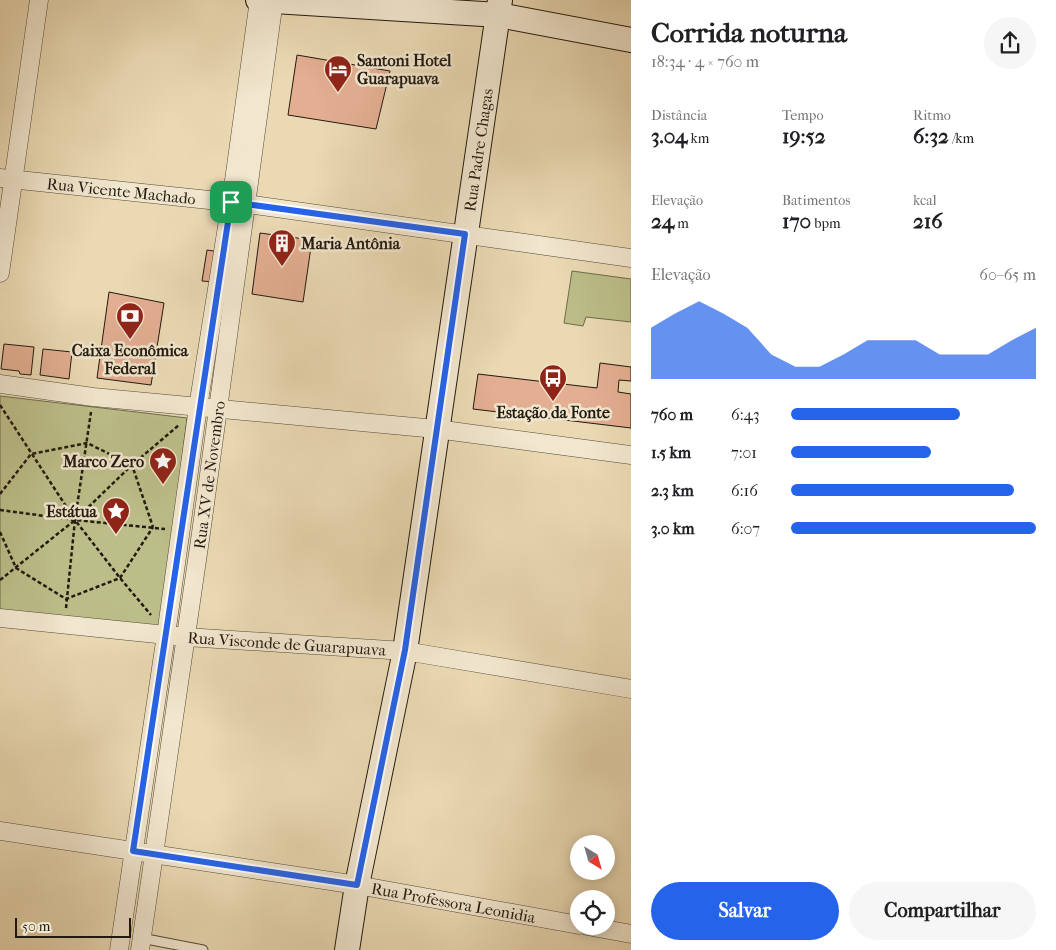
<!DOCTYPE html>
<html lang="pt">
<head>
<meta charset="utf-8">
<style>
	body { margin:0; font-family:"IM FELL French Canon",serif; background:#f6f6f6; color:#202124; height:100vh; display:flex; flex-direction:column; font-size:19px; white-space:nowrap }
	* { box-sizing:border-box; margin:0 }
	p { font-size:16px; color:#757577 }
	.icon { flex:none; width:28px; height:28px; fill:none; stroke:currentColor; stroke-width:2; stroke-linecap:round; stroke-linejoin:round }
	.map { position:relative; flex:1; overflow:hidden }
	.panel { display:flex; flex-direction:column; background:#fff; width:425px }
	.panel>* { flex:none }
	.needle { width:32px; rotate:143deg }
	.tools { position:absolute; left:570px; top:835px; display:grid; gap:10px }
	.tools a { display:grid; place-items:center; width:45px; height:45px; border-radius:50%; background:#fff; box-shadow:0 2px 12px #0003; font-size:25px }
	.scale { position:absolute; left:15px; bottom:12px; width:116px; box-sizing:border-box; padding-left:5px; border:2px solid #221a10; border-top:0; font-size:14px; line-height:18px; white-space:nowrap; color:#221a10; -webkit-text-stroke:4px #f1e6ce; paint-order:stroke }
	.pin { position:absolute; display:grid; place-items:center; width:42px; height:42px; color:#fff; margin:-21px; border-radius:10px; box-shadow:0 2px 8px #0006 }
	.round { display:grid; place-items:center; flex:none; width:52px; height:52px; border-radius:26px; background:#f6f6f6 }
	.overview { display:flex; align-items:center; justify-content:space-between; height:85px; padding:0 20px }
	h1 { font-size:28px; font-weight:800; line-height:38px }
	.figures { display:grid; grid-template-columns:repeat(3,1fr); gap:8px; height:85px; padding:5px 20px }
	.figures div { display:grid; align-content:center }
	.figures b { font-size:21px; font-weight:800 }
	.figures small { font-size:14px; font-weight:400 }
	.figures p { font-size:14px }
	.chart { height:140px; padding:10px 20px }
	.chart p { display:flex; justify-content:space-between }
	.chart svg { width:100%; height:90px; margin-top:5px; fill:#2563eb; opacity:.7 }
	.cta { display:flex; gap:10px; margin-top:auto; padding:10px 20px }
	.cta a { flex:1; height:58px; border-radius:30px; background:#2563eb; color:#fff; font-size:20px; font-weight:800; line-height:58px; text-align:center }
	.cta a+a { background:#f6f6f6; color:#202124 }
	ul { padding:0 20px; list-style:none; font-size:16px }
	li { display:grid; grid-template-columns:80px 60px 1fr; align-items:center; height:38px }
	li i { height:12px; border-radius:6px; background:#2563eb }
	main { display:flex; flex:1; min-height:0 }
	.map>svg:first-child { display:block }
</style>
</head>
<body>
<main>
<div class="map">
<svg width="631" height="950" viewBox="0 0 631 950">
	<rect width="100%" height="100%" fill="#ead9b3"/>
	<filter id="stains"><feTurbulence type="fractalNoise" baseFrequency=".004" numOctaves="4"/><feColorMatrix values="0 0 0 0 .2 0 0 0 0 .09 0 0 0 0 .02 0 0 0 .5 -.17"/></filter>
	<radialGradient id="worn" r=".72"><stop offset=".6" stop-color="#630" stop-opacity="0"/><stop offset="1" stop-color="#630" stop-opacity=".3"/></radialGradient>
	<g fill="#bcbe89" stroke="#6f6c4c">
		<path d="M572 271 631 279V322L586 317 583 326 564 323Z"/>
		<path d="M0 396 187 418 161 626 0 612Z"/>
	</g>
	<g fill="#e3ae92" stroke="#221a10">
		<path d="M297 55 390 71 376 129 288 115Z"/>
		<path d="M260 233 312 240 303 302 252 294Z"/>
		<path d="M207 250 220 252 214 282 202 281Z"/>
		<path d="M109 292 164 303 151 385 97 378Z"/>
		<path d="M4 344 34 347 31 375 20 374 19 371 1 369Z"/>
		<path d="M43 349 72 352 69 379 40 375Z"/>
		<path d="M600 363 631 367V381L619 380 618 392 631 394V428L473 409 478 374 597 388Z"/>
	</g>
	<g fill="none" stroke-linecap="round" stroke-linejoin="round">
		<g stroke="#544a39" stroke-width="11">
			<path id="lane" d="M141 938 203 950"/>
		</g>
		<g stroke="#544a39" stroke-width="19">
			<g id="street">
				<path id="s1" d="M0 178 247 204 631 258"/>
				<path d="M0 273 39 0"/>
				<path d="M0 384 93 397 436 429 631 455"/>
				<path id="s2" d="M0 618 186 637 405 651 631 689"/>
				<path id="s3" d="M0 831 357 885 579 925"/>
				<path d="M587 926 631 934"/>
				<path d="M119 950 166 635 198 407 231 202 259 0"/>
				<path id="s4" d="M140 950 201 533 274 0"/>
			</g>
		</g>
		<g stroke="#221a10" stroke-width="26">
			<g id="secondary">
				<path d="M258 0 499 15 631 40"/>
				<path id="s5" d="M347 950 357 885 405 651 500 0"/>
			</g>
		</g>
		<g stroke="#221a10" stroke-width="2.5" stroke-dasharray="4 2.5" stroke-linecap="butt">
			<path d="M0 405 75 520 132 465 179 425"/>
			<path d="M0 494 31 454 87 443 132 465 153 527"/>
			<path d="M0 510 75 520 165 529"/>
			<path d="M0 532 16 568 66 599 120 578 153 527"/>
			<path d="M0 580 75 520 91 412"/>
			<path d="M66 608 75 520 120 578 151 615"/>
		</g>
		<use href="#lane" stroke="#f1e6ce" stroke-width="9"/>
		<use href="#street" stroke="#f1e6ce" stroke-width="18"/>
		<use href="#secondary" stroke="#f1e6ce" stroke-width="24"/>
	</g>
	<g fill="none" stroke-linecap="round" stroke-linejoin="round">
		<g stroke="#fff" stroke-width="10">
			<path id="route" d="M231 202 465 234 405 650 357 885 133 851C166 635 197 419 231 202Z"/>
		</g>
		<use href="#route" stroke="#2563eb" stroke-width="6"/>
	</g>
	<defs>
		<g id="hotel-pin" transform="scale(1.4375)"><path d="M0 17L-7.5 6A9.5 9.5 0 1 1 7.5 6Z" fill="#8f2418" stroke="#f1e6ce"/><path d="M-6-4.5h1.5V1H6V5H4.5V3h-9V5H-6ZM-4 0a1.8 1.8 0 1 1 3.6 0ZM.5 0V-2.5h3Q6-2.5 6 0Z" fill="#fff"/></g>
		<g id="building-pin" transform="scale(1.4375)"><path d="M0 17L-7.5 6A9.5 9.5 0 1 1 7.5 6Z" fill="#8f2418" stroke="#f1e6ce"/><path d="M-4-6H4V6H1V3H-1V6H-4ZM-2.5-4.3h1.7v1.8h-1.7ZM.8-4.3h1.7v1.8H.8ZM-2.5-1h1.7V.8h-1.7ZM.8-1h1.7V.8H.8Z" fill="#fff"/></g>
		<g id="bank-pin" transform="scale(1.4375)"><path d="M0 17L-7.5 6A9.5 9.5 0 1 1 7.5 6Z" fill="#8f2418" stroke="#f1e6ce"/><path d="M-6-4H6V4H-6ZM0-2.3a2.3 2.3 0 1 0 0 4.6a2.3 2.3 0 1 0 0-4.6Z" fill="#fff"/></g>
		<g id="bus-pin" transform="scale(1.4375)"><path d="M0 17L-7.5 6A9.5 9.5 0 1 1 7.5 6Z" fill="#8f2418" stroke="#f1e6ce"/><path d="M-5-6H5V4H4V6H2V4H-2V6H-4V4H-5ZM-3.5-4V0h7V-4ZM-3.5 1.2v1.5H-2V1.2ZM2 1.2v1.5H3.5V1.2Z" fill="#fff"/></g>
		<g id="sight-pin" transform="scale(1.4375)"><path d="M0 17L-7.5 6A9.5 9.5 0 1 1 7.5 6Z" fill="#8f2418" stroke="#f1e6ce"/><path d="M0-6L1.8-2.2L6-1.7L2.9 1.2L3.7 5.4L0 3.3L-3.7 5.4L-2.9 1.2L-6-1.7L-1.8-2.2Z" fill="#fff"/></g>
	</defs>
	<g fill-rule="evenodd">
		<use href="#hotel-pin" x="338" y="69"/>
		<use href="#building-pin" x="282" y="243"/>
		<use href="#bank-pin" x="130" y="316"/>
		<use href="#bus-pin" x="553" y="378"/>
		<use href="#sight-pin" x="163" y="461"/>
		<use href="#sight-pin" x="116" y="511"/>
	</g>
	<g text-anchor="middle" stroke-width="5" stroke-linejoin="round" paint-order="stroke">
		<g font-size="16" font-weight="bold" fill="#221a10" stroke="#f1e6ce" text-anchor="start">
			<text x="357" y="66">Santoni Hotel<tspan x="357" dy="18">Guarapuava</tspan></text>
			<text x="301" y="249">Maria Antônia</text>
			<text x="130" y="356" text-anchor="middle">Caixa Econômica<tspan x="130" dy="18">Federal</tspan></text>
			<text x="553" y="418" text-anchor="middle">Estação da Fonte</text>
			<text x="144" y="467" text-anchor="end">Marco Zero</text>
			<text x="97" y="517" text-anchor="end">Estátua</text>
		</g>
		<g font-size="16" fill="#221a10" stroke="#f1e6ce">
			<text dy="6" stroke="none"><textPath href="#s5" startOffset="811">Rua Padre Chagas</textPath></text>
			<text dy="6" stroke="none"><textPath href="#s1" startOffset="122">Rua Vicente Machado</textPath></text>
			<text dy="6" stroke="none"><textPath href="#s4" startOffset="480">Rua XV de Novembro</textPath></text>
			<text dy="6" stroke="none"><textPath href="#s2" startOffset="288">Rua Visconde de Guarapuava</textPath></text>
			<text dy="6" stroke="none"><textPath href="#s3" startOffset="459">Rua Professora Leonidia</textPath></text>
		</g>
	</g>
	<rect width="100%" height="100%" filter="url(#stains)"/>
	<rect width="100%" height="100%" fill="url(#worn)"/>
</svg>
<div class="tools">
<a><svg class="needle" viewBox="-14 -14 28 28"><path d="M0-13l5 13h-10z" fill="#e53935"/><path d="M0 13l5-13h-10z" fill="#757577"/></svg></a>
<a><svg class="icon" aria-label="locate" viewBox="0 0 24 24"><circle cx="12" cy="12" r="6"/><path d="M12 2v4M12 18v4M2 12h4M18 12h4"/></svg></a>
</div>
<div class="scale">50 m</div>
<div class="pin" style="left:231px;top:202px;background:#1e9e55"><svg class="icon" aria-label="arrive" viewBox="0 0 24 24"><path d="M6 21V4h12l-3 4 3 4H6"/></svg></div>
</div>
<section class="panel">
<div class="overview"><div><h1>Corrida noturna</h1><p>18:34 · 4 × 760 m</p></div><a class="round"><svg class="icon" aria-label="share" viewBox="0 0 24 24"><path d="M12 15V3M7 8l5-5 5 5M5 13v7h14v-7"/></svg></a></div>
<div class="figures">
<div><p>Distância</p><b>3.04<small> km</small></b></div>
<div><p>Tempo</p><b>19:52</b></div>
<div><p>Ritmo</p><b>6:32<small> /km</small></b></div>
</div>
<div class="figures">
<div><p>Elevação</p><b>24<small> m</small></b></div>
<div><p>Batimentos</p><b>170<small> bpm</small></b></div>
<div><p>kcal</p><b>216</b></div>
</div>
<div class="chart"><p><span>Elevação</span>60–65 m</p>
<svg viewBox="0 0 160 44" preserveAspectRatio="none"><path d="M0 44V19L10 12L20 6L30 12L40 19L50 32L60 38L70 38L80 32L90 25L100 25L110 25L120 32L130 32L140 32L150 25L160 19V44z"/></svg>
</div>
<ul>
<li><b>760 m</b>6:43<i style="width:69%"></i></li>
<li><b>1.5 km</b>7:01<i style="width:57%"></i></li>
<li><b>2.3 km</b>6:16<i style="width:91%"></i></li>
<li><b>3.0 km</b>6:07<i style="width:100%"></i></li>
</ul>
<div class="cta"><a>Salvar</a><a>Compartilhar</a></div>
</section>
</main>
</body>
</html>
